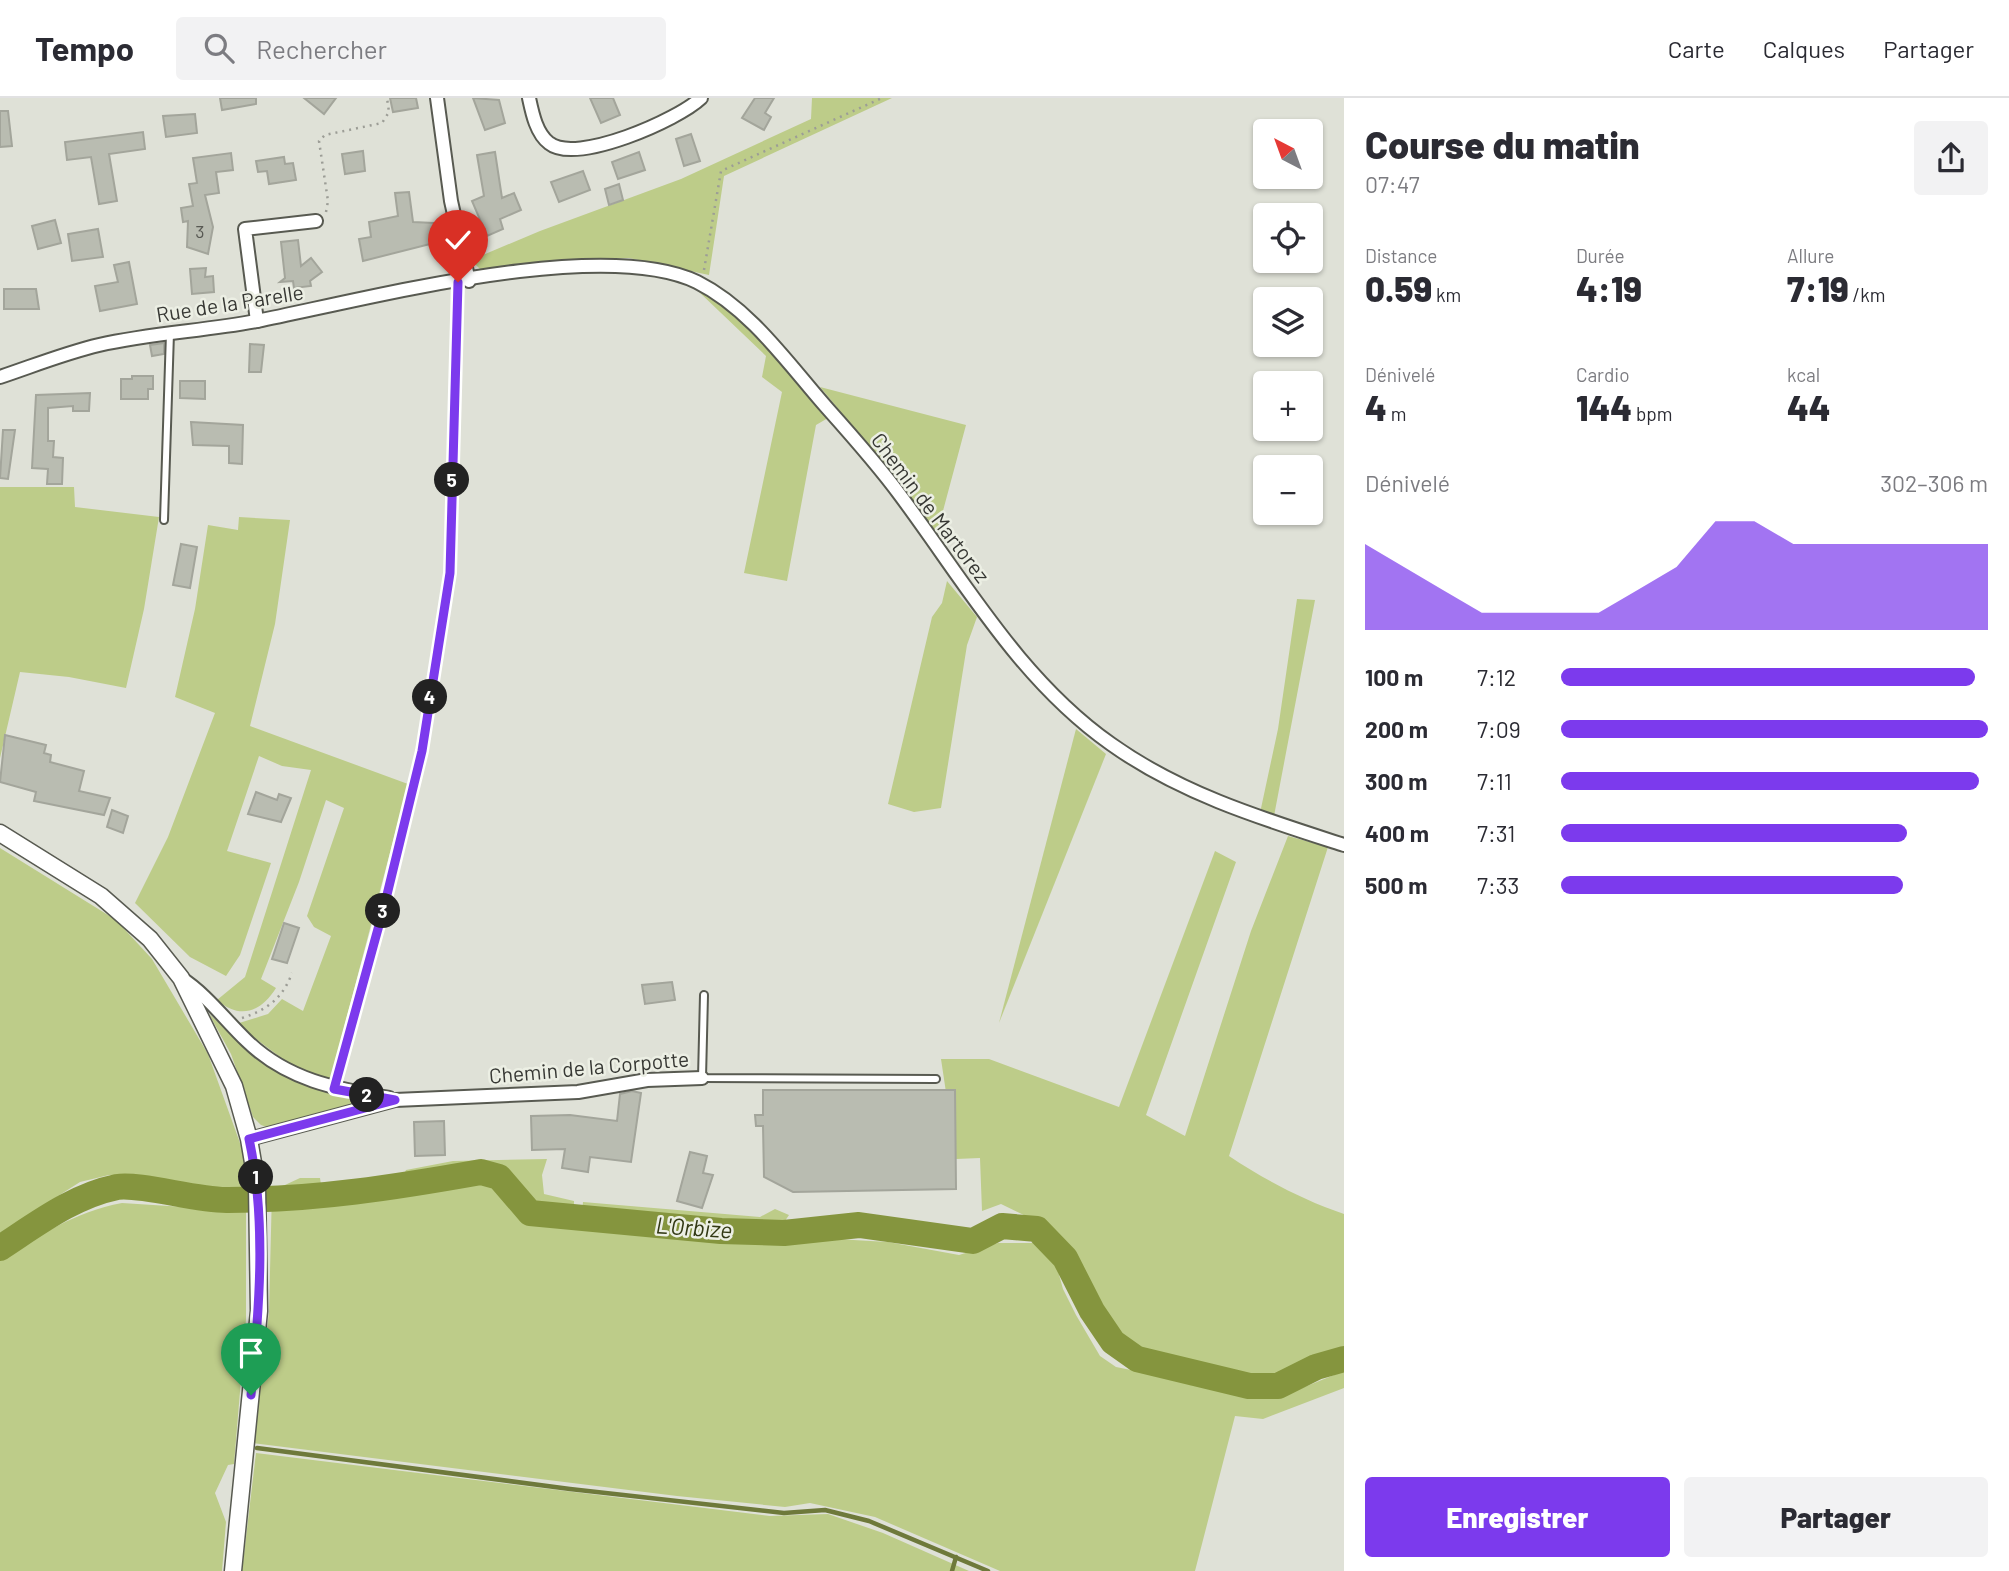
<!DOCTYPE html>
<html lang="fr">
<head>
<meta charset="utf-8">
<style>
	body { margin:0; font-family:Barlow,sans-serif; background:#f2f2f3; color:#2b2b33; height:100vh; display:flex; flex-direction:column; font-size:26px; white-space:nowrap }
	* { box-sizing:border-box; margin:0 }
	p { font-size:23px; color:#7c7c81 }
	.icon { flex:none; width:38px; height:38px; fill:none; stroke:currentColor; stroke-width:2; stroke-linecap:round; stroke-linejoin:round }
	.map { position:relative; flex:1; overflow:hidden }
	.panel { display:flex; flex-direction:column; background:#fff; width:665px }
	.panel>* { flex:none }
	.needle { width:46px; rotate:319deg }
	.fabs { position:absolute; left:1253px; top:21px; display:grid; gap:14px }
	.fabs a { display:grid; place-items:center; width:70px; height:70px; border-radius:7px; background:#fff; box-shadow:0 2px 5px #0004; font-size:35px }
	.pin { position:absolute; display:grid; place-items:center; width:60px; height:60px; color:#fff; margin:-72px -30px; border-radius:50% 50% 50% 0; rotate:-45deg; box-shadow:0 0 7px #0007 }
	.pin .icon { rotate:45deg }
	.km { position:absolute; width:35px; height:35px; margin:-18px; border-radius:50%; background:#222; color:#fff; font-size:19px; line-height:35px; text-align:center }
	.round { display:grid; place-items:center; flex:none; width:74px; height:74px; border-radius:7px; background:#f2f2f3 }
	.head { display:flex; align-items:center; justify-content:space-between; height:119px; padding:0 21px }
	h1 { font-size:38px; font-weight:800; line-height:52px }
	.stats { display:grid; grid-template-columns:repeat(3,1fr); gap:10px; height:119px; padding:7px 21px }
	.stats div { display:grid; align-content:center }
	.stats b { font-size:35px; font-weight:800 }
	.stats small { font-size:19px; font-weight:400 }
	.stats p { font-size:19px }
	.chart { height:196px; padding:14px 21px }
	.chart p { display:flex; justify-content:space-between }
	.chart svg { width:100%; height:126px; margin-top:7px; fill:#7c3aed; opacity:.7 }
	.cta { display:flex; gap:14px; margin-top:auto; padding:14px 21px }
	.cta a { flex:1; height:80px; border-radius:7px; background:#7c3aed; color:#fff; font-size:28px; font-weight:800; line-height:80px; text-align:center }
	.cta a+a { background:#f2f2f3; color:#2b2b33 }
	ul { padding:0 21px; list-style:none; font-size:23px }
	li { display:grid; grid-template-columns:112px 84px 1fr; align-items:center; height:52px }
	li i { height:18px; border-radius:9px; background:#7c3aed }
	header { display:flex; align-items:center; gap:42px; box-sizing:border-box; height:98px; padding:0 35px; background:#fff; border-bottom:2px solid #e1e1e2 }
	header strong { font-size:33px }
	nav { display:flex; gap:38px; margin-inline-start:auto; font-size:24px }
	.search { width:490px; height:63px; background:#f2f2f3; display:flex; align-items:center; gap:18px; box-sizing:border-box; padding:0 24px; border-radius:7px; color:#7c7c81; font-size:26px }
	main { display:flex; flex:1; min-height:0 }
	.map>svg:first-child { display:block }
</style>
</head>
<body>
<header>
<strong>Tempo</strong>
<div class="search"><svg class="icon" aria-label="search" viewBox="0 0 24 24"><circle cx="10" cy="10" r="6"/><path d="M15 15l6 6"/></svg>Rechercher</div>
<nav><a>Carte</a><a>Calques</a><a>Partager</a></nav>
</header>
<main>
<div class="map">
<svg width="1344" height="1473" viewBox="0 0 1344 1473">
	<rect width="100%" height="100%" fill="#dfe1d7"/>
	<g fill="#bdcc89">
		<path d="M812 0H892L724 78 709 177 629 160 564 163 482 173 471 162 540 133 681 81 811 21Z"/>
		<path d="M698 193 737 216 828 320 816 327 787 483 744 475 782 294 762 279 766 258Z"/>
		<path d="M820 289 966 327 936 439 880 361Z"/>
		<path d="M0 389H74L75 409 159 419 144 511 126 590 69 579 20 574 0 660Z"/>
		<path d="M239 419 290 422 275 526 250 628 408 686 330 983 292 968 236 926 268 916 282 901 303 913 331 838 314 829 307 818 344 710 326 702 299 784 261 881 276 890C261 914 240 922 217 902L245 879 311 672 282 668 259 658 227 753 271 765 240 857 226 878 190 859 135 805 168 739 215 615 175 599 195 511 208 427 238 432Z"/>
		<path d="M947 483 977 519 967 547 941 710 914 714 888 706 932 519 942 505Z"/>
		<path d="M1297 501 1315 502 1274 718 1260 715 1278 631Z"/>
		<path d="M1076 631 1106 656 999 925Z"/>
		<path d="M1288 738 1328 749 1229 1058C1265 1082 1303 1102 1344 1116V1255L1277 1280 1248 1282 1160 1259 1130 1245 1117 1231 1073 1155 1053 1131 1001 1106 982 1113 980 1060 956 1061 941 961H989L1119 1009 1215 753 1236 764 1146 1017 1185 1038 1251 833Z"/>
		<path d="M0 750 116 822 152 861 208 956 245 1059 247 1091 193 1089 149 1078 109 1077 80 1084 0 1135Z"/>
		<path d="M209 916C265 966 294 989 369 1002L269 1030 261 1027 253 1019 231 956Z"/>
		<path d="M547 1061 542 1077 544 1096 574 1103V1125L581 1129 583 1104 760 1119 775 1111 789 1117 770 1145 836 1141 888 1144 959 1157 998 1145H1033L1056 1166 1063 1191 1076 1217 1100 1258 1116 1269 1267 1299 1292 1294 1344 1273V1290L1263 1321 1235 1318 1195 1473H1000L875 1419 810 1405 785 1409 677 1398 253 1345 269 1214 272 1093 300 1080H320L323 1100 397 1091 406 1072 453 1063Z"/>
		<path d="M122 1105 246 1113V1221L234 1366 228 1367 215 1395 226 1424 222 1473H0V1162C41 1137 74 1114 122 1105Z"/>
		<path d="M256 1355 770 1418 828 1416 883 1435 969 1473H242Z"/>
	</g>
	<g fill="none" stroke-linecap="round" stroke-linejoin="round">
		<g stroke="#6e793b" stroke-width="4.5">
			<path d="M257 1350 570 1391 784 1415 825 1412 869 1423 988 1473"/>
			<path d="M952 1473 956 1459"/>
		</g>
		<path stroke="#85953e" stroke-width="26" d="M0 1150C37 1126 73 1098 117 1089 140 1085 198 1103 228 1102 314 1102 397 1089 481 1074L499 1079 530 1115 721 1133 784 1135 859 1127 973 1143 1002 1128 1037 1131 1065 1160 1092 1213 1113 1244 1137 1261 1249 1288H1278L1316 1269 1344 1261"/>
	</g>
	<g fill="#b9bcb1" stroke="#a3a59b" stroke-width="2">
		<path d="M220 0H256V6L222 12Z"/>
		<path d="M304 0H336L324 16Z"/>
		<path d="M390 0H416L418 10 393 14Z"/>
		<path d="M473 0 499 2 505 25 485 32Z"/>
		<path d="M590 0H613L620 17 601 25Z"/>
		<path d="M755 0H774L765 15 771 19 764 32 742 20Z"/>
		<path d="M0 13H8L12 48 0 49Z"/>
		<path d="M195 16 197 35 166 39 163 18Z"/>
		<path d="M143 34 145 51 109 56 117 103 99 106 91 59 67 62 65 44Z"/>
		<path d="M691 36 700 63 684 68 676 41Z"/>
		<path d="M363 53 365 73 345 76 342 56Z"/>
		<path d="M495 54 502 100 514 95 521 112 500 121 503 131 487 138 472 103 484 98 477 57Z"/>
		<path d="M639 54 645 72 618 81 612 64Z"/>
		<path d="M231 55 233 72 216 74 219 95 205 97 213 129 208 156 187 149 188 123 183 124 181 110 193 108 189 86 197 85 193 60Z"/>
		<path d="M284 59 285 66 293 65 296 82 269 86 267 73 258 74 256 63Z"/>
		<path d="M583 73 590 92 559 104 551 84Z"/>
		<path d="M619 86 623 102 609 107 605 91Z"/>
		<path d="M409 94 413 124 434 125 438 144 363 163 359 141 371 139 369 124 398 118 395 95Z"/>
		<path d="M55 122 61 145 38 151 32 128Z"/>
		<path d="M98 131 103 159 72 163 68 136Z"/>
		<path d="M298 142 301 168 311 160 322 174 310 183 311 188 294 190 293 183 280 184 285 180 281 144Z"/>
		<path d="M129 164 137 206 100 213 95 188 118 184 114 167Z"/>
		<path d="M206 170 205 179 213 178 214 194 192 196 190 171Z"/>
		<path d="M4 191H36L39 211H4Z"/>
		<path d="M164 245V256L152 258 150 247Z"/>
		<path d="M250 246 264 247 261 274H249Z"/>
		<path d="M132 278H153V291H148V301H121V281H132Z"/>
		<path d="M180 283H205V301L180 300Z"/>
		<path d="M90 295 89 313H73V308L48 310V343H54L53 359 63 360 62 386H47L48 371 32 370 36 297Z"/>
		<path d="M191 324 243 327 242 366 229 365V348L193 347Z"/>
		<path d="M3 332H15L8 381 0 380Z"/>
		<path d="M181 446 197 449 190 490 173 487Z"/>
		<path d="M5 637 46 647 44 655 51 657 50 664 84 673 79 693 110 700 104 717 34 703 36 694 0 684Z"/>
		<path d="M256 694 277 702 279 696 291 700 281 724 248 716Z"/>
		<path d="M112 712 128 718 123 735 107 729Z"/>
		<path d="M284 825 299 830 287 865 272 861Z"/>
		<path d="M672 884 675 902 645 906 642 887Z"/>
		<path d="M763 992H955L956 1091 793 1094 764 1079 763 1028H756L755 1017H763Z"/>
		<path d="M632 993 641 995 631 1064 590 1059 588 1074 562 1070 565 1051 532 1052 531 1018 570 1017 617 1023 620 996Z"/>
		<path d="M444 1023 445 1057 415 1058 414 1024Z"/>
		<path d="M690 1054 707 1058 703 1075 713 1077 702 1110 677 1103Z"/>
	</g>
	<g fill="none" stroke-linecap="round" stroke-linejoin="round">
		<g stroke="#585a51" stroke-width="10">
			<g id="service">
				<path d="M164 422 170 235"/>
				<path d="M704 897 702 980 936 981"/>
			</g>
		</g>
		<g stroke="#585a51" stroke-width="16">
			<g id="minor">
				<path d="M437 0 451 103 469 183"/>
				<path d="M529 0C532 14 536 35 549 45 576 67 678 22 701 0"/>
				<path d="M257 223 245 131 316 123"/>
				<path d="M0 279C33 268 65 255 99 247 151 235 204 233 257 223 363 202 601 138 697 184 751 211 789 267 828 311 853 339 878 367 900 397 965 484 1020 582 1111 646 1181 696 1263 721 1344 747"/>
				<path d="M181 880C207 897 225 922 247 943 287 982 336 991 389 1000"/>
				<path d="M249 1041 395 1002 578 994 647 982 702 980"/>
			</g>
		</g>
		<g stroke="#585a51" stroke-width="19">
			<path id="tertiary" d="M0 735 101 798 150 841 181 880 234 988 249 1041 257 1088 259 1213 233 1473"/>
		</g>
		<g stroke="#9c9d96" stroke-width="2.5" stroke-dasharray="2 5" stroke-linecap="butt">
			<path d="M326 114 328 103 319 43 325 37 382 25 389 14 387 0"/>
			<path d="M704 172 721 73 882 0"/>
			<path d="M242 920C267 912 283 900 292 875"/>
			<path d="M338 977 385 809 422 653 450 475 458 195"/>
		</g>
		<use href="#service" stroke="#fff" stroke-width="6"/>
		<use href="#minor" stroke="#fff" stroke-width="12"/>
		<use href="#tertiary" stroke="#fff" stroke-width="16"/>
	</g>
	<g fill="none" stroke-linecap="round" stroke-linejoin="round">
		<g stroke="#fff" stroke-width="14">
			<path id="route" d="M251 1297C259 1214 267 1124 249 1041L395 1002 334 991 384 809 422 653 450 475 458 184"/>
		</g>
		<use href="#route" stroke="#7c3aed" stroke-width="9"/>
	</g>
	<g text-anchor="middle" stroke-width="5" stroke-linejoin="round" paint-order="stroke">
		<g font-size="18" fill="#585953">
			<text x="200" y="140">3</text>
		</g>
		<g font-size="21" fill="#373834" stroke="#ecefe4">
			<text transform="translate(230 206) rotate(-9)" y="7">Rue de la Parelle</text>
			<text transform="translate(930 410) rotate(53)" y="7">Chemin de Martorez</text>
			<text transform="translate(589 970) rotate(-5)" y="7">Chemin de la Corpotte</text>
		</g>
		<g font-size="23" font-style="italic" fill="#323914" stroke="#ecefe4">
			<text transform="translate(694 1130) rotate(4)" y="8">L'Orbize</text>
		</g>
	</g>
</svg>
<div class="fabs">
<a><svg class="needle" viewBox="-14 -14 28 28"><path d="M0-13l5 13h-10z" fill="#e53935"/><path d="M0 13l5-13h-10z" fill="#7c7c81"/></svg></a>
<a><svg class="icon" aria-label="locate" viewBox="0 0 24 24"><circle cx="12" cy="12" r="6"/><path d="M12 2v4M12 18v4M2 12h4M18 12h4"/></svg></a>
<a><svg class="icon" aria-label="layers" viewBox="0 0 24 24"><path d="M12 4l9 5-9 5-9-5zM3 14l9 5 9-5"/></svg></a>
<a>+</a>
<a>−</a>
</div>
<div class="pin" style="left:251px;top:1297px;background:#1e9e55"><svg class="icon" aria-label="arrive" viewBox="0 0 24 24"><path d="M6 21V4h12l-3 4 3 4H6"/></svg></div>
<div class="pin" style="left:458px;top:184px;background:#d93025"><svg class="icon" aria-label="check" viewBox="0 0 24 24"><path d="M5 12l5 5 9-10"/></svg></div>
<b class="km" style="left:256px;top:1079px">1</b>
<b class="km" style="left:367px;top:997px">2</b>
<b class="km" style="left:383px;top:813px">3</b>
<b class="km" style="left:430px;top:599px">4</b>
<b class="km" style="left:452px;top:382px">5</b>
</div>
<section class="panel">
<div class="head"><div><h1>Course du matin</h1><p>07:47</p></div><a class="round"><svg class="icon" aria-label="share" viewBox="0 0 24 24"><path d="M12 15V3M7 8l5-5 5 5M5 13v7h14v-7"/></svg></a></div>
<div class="stats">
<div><p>Distance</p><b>0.59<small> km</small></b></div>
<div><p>Durée</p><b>4:19</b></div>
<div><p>Allure</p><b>7:19<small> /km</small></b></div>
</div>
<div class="stats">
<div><p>Dénivelé</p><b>4<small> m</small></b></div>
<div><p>Cardio</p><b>144<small> bpm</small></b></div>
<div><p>kcal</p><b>44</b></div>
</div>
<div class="chart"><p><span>Dénivelé</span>302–306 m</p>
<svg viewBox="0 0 160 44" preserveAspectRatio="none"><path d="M0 44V14L10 22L20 30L30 38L40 38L50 38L60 38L70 30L80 22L90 6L100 6L110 14L120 14L130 14L140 14L150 14L160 14V44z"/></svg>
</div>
<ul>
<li><b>100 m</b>7:12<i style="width:97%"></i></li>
<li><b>200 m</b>7:09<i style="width:100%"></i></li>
<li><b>300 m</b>7:11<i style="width:98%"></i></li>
<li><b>400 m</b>7:31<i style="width:81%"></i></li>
<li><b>500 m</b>7:33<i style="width:80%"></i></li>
</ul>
<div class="cta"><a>Enregistrer</a><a>Partager</a></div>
</section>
</main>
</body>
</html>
